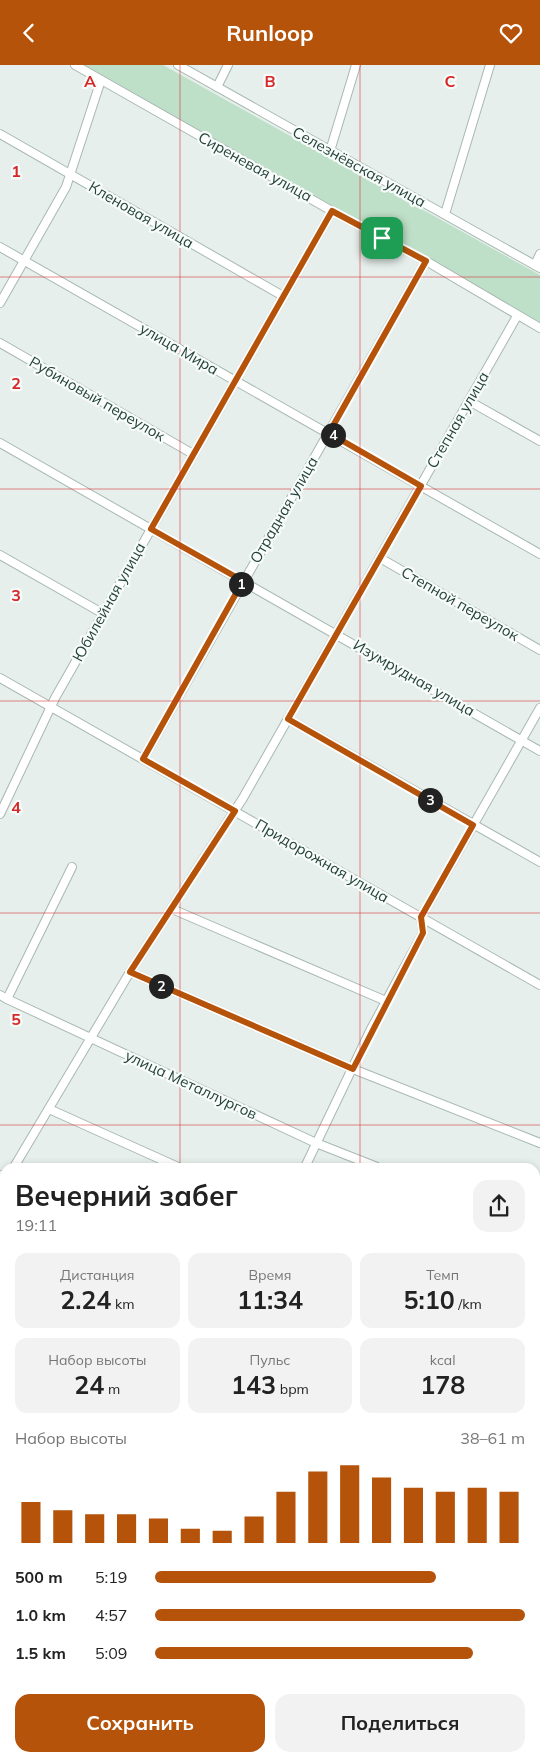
<!DOCTYPE html>
<html lang="ru">
<head>
<meta charset="utf-8">
<style>
	body { margin:0; font-family:Mulish,sans-serif; background:#f2f2f2; color:#222; height:100vh; display:flex; flex-direction:column; font-size:19px; white-space:nowrap }
	* { box-sizing:border-box; margin:0 }
	p { font-size:16px; color:#767676 }
	.icon { flex:none; width:28px; height:28px; fill:none; stroke:currentColor; stroke-width:2; stroke-linecap:round; stroke-linejoin:round }
	.map { position:relative; flex:1; overflow:hidden }
	.sheet { position:absolute; left:0px; top:1098px; width:540px; height:599px; display:flex; flex-direction:column; background:#fff; border-radius:15px 15px 0 0; box-shadow:0 2px 8px #0003 }
	.sheet>* { flex:none }
	.pin { position:absolute; display:grid; place-items:center; width:42px; height:42px; color:#fff; margin:-21px; border-radius:10px; box-shadow:0 2px 8px #0006 }
	.km { position:absolute; width:25px; height:25px; margin:-12px; border-radius:50%; background:#222; color:#fff; font-size:14px; line-height:25px; text-align:center }
	.round { display:grid; place-items:center; flex:none; width:52px; height:52px; border-radius:15px; background:#f2f2f2 }
	.head { display:flex; align-items:center; justify-content:space-between; height:85px; padding:0 15px }
	h1 { font-size:28px; font-weight:700; line-height:38px }
	.stats { display:grid; grid-template-columns:repeat(3,1fr); gap:8px; height:85px; padding:5px 15px }
	.stats div { display:grid; align-content:center; border-radius:12px; background:#f2f2f2; text-align:center }
	.stats b { font-size:25px; font-weight:700 }
	.stats small { font-size:14px; font-weight:400 }
	.stats p { font-size:14px }
	.chart { height:140px; padding:10px 15px }
	.chart p { display:flex; justify-content:space-between }
	.chart svg { width:100%; height:90px; margin-top:5px; stroke:#b45309; stroke-width:6 }
	.action { display:flex; gap:10px; margin-top:auto; padding:10px 15px }
	.action a { flex:1; height:58px; border-radius:15px; background:#b45309; color:#fff; font-size:20px; font-weight:700; line-height:58px; text-align:center }
	.action a+a { background:#f2f2f2; color:#222 }
	ul { padding:0 15px; list-style:none; font-size:16px }
	li { display:grid; grid-template-columns:80px 60px 1fr; align-items:center; height:38px }
	li i { height:12px; border-radius:6px; background:#b45309 }
	header { display:flex; justify-content:space-between; align-items:center; height:65px; padding:0 15px; background:#b45309; color:#fff; font-size:22px; font-weight:700 }
	.map>svg:first-child { display:block }
</style>
</head>
<body>
<header><svg class="icon" aria-label="back" viewBox="0 0 24 24"><path d="M15 5l-7 7 7 7"/></svg>Runloop<svg class="icon" aria-label="heart" viewBox="0 0 24 24"><path d="M12 20l-8-8c-3-5 5-10 8-4 3-6 11-1 8 4z"/></svg></header>
<div class="map">
<svg width="540" height="1696" viewBox="0 0 540 1696">
	<rect width="100%" height="100%" fill="#e6efeb"/>
	<g fill="#bfe0c8">
		<path d="M85 0H163L540 210V259Z"/>
		<path d="M540 1568V1616L535 1623V1574Z"/>
		<path d="M0 1616 5 1619V1646L0 1644Z"/>
		<path d="M111 1691H179L191 1696H122Z"/>
		<path d="M440 1691H480L476 1696H436Z"/>
	</g>
	<g fill="none" stroke-linecap="round" stroke-linejoin="round">
		<g stroke="#a8b8b2" stroke-width="10">
			<g id="minor">
				<path d="M75 0 332 146 426 196 540 263"/>
				<path d="M178 0 540 203"/>
				<path d="M217 22 228 0"/>
				<path d="M0 69 283 231"/>
				<path d="M330 86 356 0"/>
				<path d="M445 149 490 0"/>
				<path d="M0 182 540 489"/>
				<path d="M535 200 540 189"/>
				<path d="M0 238 66 122 101 15"/>
				<path d="M0 278 193 389"/>
				<path d="M469 336 540 376"/>
				<path d="M0 378 540 686"/>
				<path d="M0 490 102 548"/>
				<path d="M380 493 540 585"/>
				<path d="M0 613 540 920"/>
				<path d="M288 654 540 797"/>
				<path d="M143 694 426 196"/>
				<path d="M0 749 55 633 332 146"/>
				<path d="M172 844 386 936"/>
				<path d="M130 907 353 1004 540 1078"/>
				<path d="M0 930 7 934 72 802"/>
				<path d="M7 934 316 1078 377 1102"/>
				<path d="M49 1044 178 1102"/>
				<path d="M14 1102 130 907 243 733 517 251"/>
				<path d="M305 1102 371 964 423 868 421 852 540 643"/>
				<path d="M0 1110 5 1113"/>
				<path d="M0 1129 5 1118"/>
				<path d="M535 1166 540 1168"/>
				<path d="M0 1213 5 1215"/>
				<path d="M535 1253 540 1249"/>
				<path d="M0 1303 5 1305"/>
				<path d="M0 1393 5 1395"/>
				<path d="M0 1479 5 1481"/>
				<path d="M0 1551 5 1553"/>
				<path d="M0 1610 5 1612"/>
				<path d="M192 1691 204 1696"/>
				<path d="M327 1691 335 1695"/>
			</g>
		</g>
		<use href="#minor" stroke="#fff" stroke-width="8"/>
	</g>
	<g fill="none" stroke-linecap="round" stroke-linejoin="round">
		<g stroke="#fff" stroke-width="10">
			<path id="route" d="M332 146 426 196 329 368 421 421 288 654 473 760 421 852 423 868 353 1004 130 907 235 746 143 694 243 516 151 464Z"/>
		</g>
		<use href="#route" stroke="#b45309" stroke-width="6"/>
	</g>
	<path fill="none" stroke="#d62828" stroke-width="1" stroke-opacity="0.55" d="M180 0V1102M360 0V1102M0 212H540M0 424H540M0 636H540M0 848H540M0 1060H540M0 1272H5M535 1272H540M0 1484H5M535 1484H540M180 1691V1696M360 1691V1696"/>
	<g text-anchor="middle" stroke-width="4.5" stroke-linejoin="round" paint-order="stroke">
		<g font-size="15" fill="#24423a" stroke="#f7fbf9">
			<text transform="translate(255 102) rotate(29)" y="5">Сиреневая улица</text>
			<text transform="translate(359 102) rotate(29)" y="5">Селезнёвская улица</text>
			<text transform="translate(141 150) rotate(30)" y="5">Кленовая улица</text>
			<text transform="translate(179 284) rotate(30)" y="5">улица Мира</text>
			<text transform="translate(97 334) rotate(30)" y="5">Рубиновый переулок</text>
			<text transform="translate(458 355) rotate(-60)" y="5">Степная улица</text>
			<text transform="translate(284 445) rotate(-60)" y="5">Отрадная улица</text>
			<text transform="translate(109 537) rotate(-61)" y="5">Юбилейная улица</text>
			<text transform="translate(460 539) rotate(30)" y="5">Степной переулок</text>
			<text transform="translate(414 613) rotate(30)" y="5">Изумрудная улица</text>
			<text transform="translate(322 796) rotate(30)" y="5">Придорожная улица</text>
			<text transform="translate(191 1020) rotate(25)" y="5">улица Металлургов</text>
		</g>
	</g>
	<g font-size="16" text-anchor="middle" font-weight="bold" fill="#d62828" stroke="#f7fbf9" stroke-width="4.5" stroke-linejoin="round" paint-order="stroke">
		<text x="90" y="22">A</text>
		<text x="270" y="22">B</text>
		<text x="450" y="22">C</text>
		<text x="16" y="112">1</text>
		<text x="16" y="324">2</text>
		<text x="16" y="536">3</text>
		<text x="16" y="748">4</text>
		<text x="16" y="960">5</text>
	</g>
</svg>
<div class="pin" style="left:382px;top:173px;background:#1e9e55"><svg class="icon" aria-label="arrive" viewBox="0 0 24 24"><path d="M6 21V4h12l-3 4 3 4H6"/></svg></div>
<b class="km" style="left:241px;top:519px">1</b>
<b class="km" style="left:161px;top:921px">2</b>
<b class="km" style="left:430px;top:735px">3</b>
<b class="km" style="left:333px;top:370px">4</b>
<section class="sheet">
<div class="head"><div><h1>Вечерний забег</h1><p>19:11</p></div><a class="round"><svg class="icon" aria-label="share" viewBox="0 0 24 24"><path d="M12 15V3M7 8l5-5 5 5M5 13v7h14v-7"/></svg></a></div>
<div class="stats">
<div><p>Дистанция</p><b>2.24<small> km</small></b></div>
<div><p>Время</p><b>11:34</b></div>
<div><p>Темп</p><b>5:10<small> /km</small></b></div>
</div>
<div class="stats">
<div><p>Набор высоты</p><b>24<small> m</small></b></div>
<div><p>Пульс</p><b>143<small> bpm</small></b></div>
<div><p>kcal</p><b>178</b></div>
</div>
<div class="chart"><p><span>Набор высоты</span>38–61 m</p>
<svg viewBox="0 0 160 44" preserveAspectRatio="none"><path d="M5 44V24M15 44V28M25 44V30M35 44V30M45 44V32M55 44V37M65 44V38M75 44V31M85 44V19M95 44V9M105 44V6M115 44V12M125 44V17M135 44V19M145 44V17M155 44V19"/></svg>
</div>
<ul>
<li><b>500 m</b>5:19<i style="width:76%"></i></li>
<li><b>1.0 km</b>4:57<i style="width:100%"></i></li>
<li><b>1.5 km</b>5:09<i style="width:86%"></i></li>
</ul>
<div class="action"><a>Сохранить</a><a>Поделиться</a></div>
</section>
</div>
</body>
</html>
